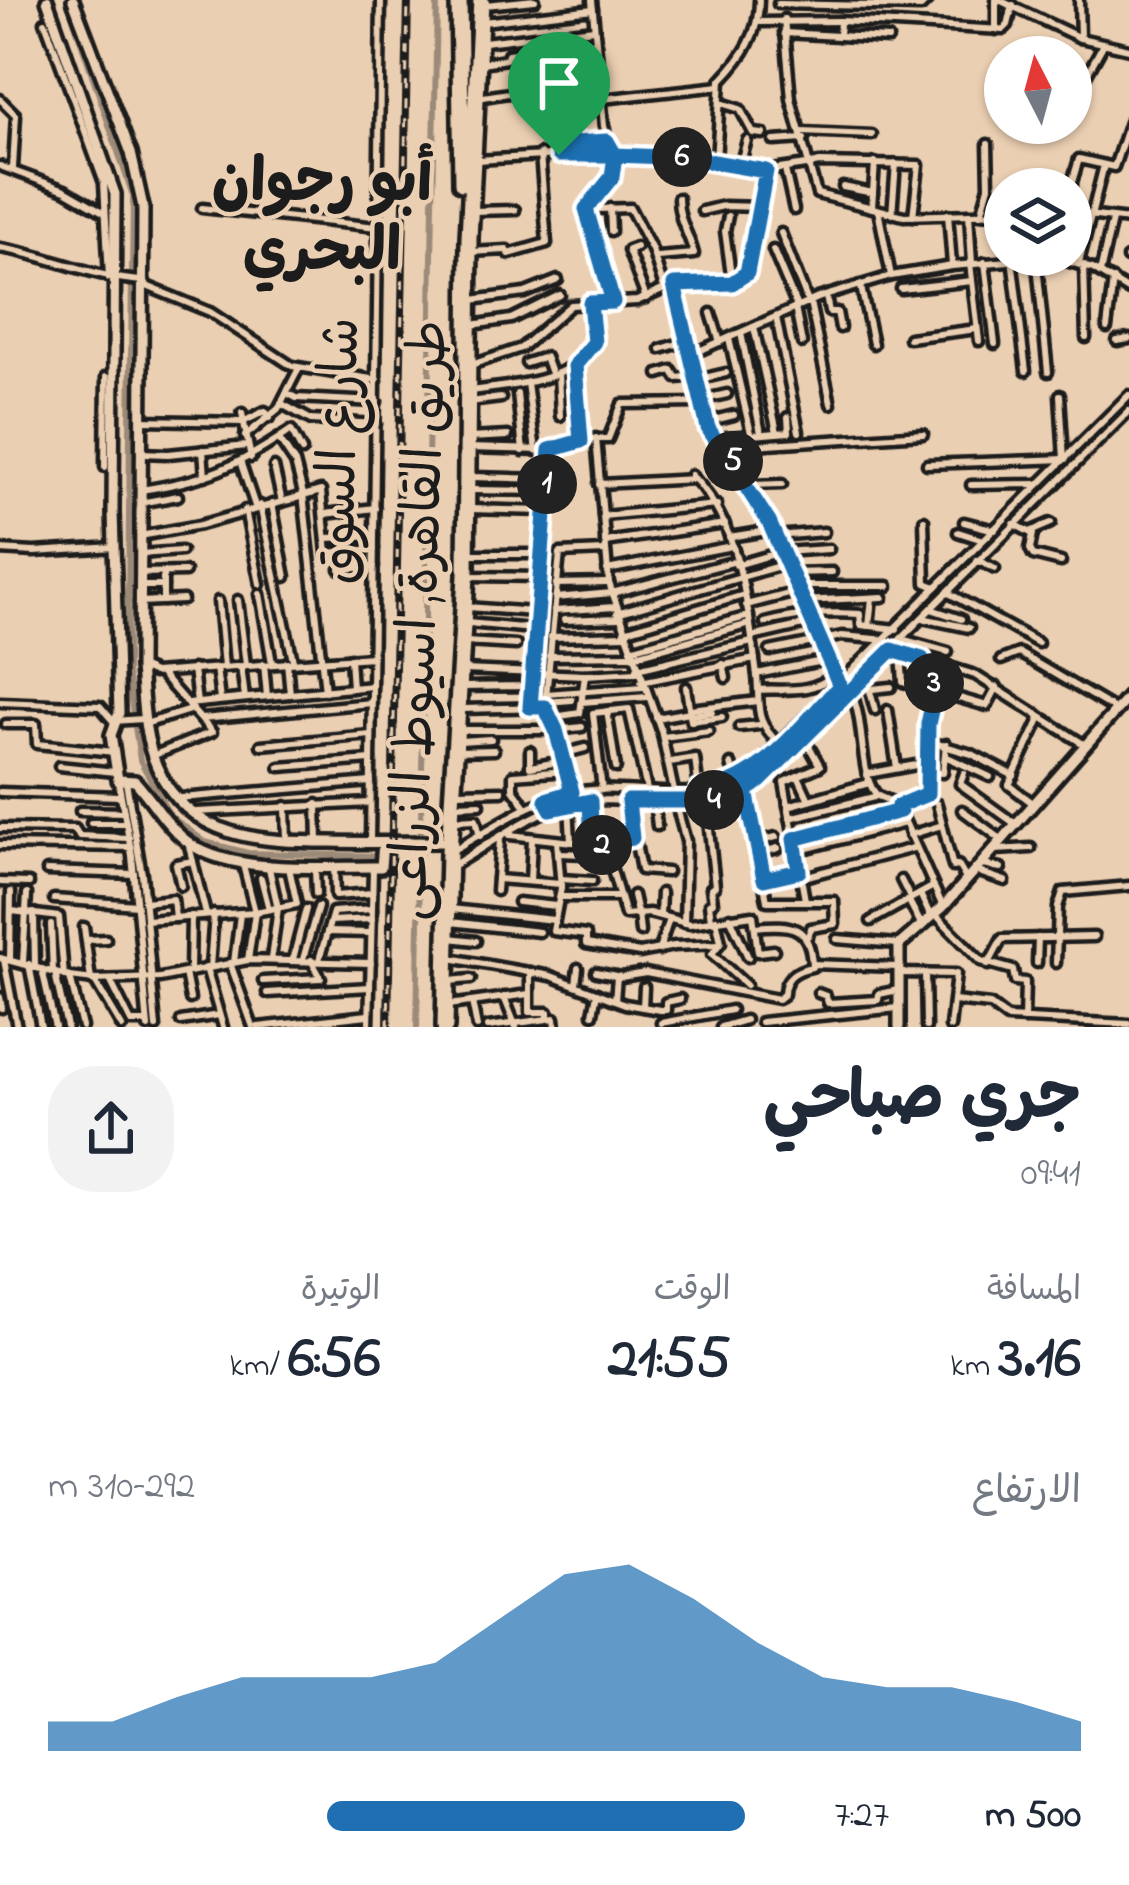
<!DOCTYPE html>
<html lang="ar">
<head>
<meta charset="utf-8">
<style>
	body { margin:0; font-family:"Indie Flower","Playpen Sans Arabic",sans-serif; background:#f2f2f3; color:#1f2937; direction:rtl; height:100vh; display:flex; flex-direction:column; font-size:45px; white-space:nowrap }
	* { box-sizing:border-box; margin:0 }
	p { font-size:39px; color:#747a83 }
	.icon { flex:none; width:66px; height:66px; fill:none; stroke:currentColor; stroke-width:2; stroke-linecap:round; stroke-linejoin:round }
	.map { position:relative; height:1027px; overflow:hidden; direction:ltr }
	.sheet { display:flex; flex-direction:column; background:#fff; flex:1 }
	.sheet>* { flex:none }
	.needle { width:78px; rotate:354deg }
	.fabs { position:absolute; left:984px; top:36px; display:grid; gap:24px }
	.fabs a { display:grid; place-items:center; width:108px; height:108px; border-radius:50%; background:#fff; box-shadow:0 3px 9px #0004; font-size:60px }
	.pin { position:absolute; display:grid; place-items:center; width:102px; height:102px; color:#fff; margin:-123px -51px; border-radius:50% 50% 50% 0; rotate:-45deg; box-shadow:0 0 12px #0007 }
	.pin .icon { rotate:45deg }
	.km { position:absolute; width:60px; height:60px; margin:-30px; border-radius:50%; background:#222; color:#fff; font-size:33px; line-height:60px; text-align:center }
	.round { display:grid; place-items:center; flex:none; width:126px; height:126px; border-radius:48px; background:#f2f2f3 }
	.head { display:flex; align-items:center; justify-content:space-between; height:204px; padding:0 48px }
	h1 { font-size:66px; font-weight:700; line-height:90px }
	.stats { display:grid; grid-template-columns:repeat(3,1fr); gap:18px; height:204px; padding:12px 48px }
	.stats div { display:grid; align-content:center }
	.stats b { font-size:60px; font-weight:700 }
	.stats small { font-size:33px; font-weight:400 }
	.stats p { font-size:33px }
	.chart { height:336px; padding:24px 48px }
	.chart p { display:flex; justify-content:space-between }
	.chart svg { width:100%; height:216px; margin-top:12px; fill:#1f6fb2; opacity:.7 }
	ul { padding:0 48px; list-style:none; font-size:39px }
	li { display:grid; grid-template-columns:192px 144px 1fr; align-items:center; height:90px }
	li i { height:30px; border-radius:15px; background:#1f6fb2 }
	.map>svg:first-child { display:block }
</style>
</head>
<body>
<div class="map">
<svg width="1129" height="1027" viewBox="0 0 1129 1027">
	<rect width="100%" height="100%" fill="#ebcfb2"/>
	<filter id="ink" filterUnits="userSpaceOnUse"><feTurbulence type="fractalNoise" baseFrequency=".00833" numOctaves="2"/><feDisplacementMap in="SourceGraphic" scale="24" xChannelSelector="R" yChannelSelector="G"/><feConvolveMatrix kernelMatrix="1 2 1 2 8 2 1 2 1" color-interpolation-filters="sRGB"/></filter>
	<g filter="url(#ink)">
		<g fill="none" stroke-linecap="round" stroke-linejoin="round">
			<g stroke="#695e54" stroke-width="3">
				<path d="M385 50 387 0"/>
				<path d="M151 1021 152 1027"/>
			</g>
			<g stroke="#9c8a79" stroke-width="6">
				<path d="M67 0 133 196 127 673 140 760 170 816 205 842 248 853 373 856"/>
				<path d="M417 1027 437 0"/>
			</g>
			<g stroke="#1c1c1c" stroke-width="15">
				<g id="street">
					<path d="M592 0 604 126 616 168 586 209 613 302"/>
					<path d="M996 0V30"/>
					<path d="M999 0 1080 38 1129 49"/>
					<path d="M1079 0 1080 38"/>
					<path d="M778 4 921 7 928 0"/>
					<path d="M485 5 535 0"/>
					<path d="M784 19 791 99 817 194 904 216 1005 213"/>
					<path d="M45 22 104 183 109 278"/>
					<path d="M483 22 593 9"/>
					<path d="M760 22 840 21"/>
					<path d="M784 33 839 36 840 21 1003 30 1008 25 1013 5"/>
					<path d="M839 36 888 39"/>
					<path d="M484 42 594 29"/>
					<path d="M482 63 506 59 508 54 595 42"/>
					<path d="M578 82 584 101 720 86"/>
					<path d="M477 98 598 79"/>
					<path d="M0 99 16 115 13 168"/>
					<path d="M721 103 740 109 753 133 763 134"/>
					<path d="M1071 103 1103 45"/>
					<path d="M802 132 872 135"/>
					<path d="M774 141 804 139"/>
					<path d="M559 155 690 158 766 171 820 163 919 165 913 216"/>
					<path d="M477 160 559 155 561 144 607 141"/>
					<path d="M716 161 721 80C744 56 759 34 759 0"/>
					<path d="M0 166 65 190 105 213"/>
					<path d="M740 166 747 140"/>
					<path d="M785 170 794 210"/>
					<path d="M843 187 873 193"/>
					<path d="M1070 189 1079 159 1114 167 1129 122"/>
					<path d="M872 207 875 163"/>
					<path d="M202 208 377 227"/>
					<path d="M610 208 611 231"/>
					<path d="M599 209 630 208 652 250 664 288"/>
					<path d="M878 210 891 276"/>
					<path d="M471 211 515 210"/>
					<path d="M702 211 723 206 761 207"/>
					<path d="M1071 213 1129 220"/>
					<path d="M892 214 896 164"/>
					<path d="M948 214 952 265"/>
					<path d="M969 214 972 263"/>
					<path d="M981 214 989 186 988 144"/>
					<path d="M728 216 725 231 732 282"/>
					<path d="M781 233 808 302"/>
					<path d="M636 247 628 250 646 298"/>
					<path d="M0 248C48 255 94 278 142 281L149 287 210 312 292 366 377 380"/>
					<path d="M773 250 797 307"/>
					<path d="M470 252 507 250 509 254 547 243 540 154"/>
					<path d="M1036 255 1048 372"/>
					<path d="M657 257 694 254C689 233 678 221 678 198"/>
					<path d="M1012 258 1026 371"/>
					<path d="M1127 258H1129"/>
					<path d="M985 262 995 344"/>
					<path d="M970 263 979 341"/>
					<path d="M1079 263 1104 165"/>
					<path d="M1084 265 1086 338"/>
					<path d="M1100 273 1112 220"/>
					<path d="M674 285 708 428 769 522 840 686"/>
					<path d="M861 287 873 344"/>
					<path d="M901 289 972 281"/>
					<path d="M826 296 829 312H837L840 328"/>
					<path d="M472 300 525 293 558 280"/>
					<path d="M810 302 831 404"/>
					<path d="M795 308 802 343"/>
					<path d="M711 313 720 342"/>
					<path d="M776 317 799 432"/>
					<path d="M472 325 511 319 560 295"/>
					<path d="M754 327 777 432"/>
					<path d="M1107 328 1113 280"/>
					<path d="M741 333 761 433"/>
					<path d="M909 338 977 329"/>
					<path d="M729 339 751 433"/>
					<path d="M1117 341 1129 339"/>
					<path d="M661 349 687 341"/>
					<path d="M690 355 818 298 891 276 952 266 1053 257 1093 269 1129 291"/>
					<path d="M526 363 545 357 552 376"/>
					<path d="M471 365 521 348 571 305 637 301 674 285 732 283 743 277 754 246 766 171"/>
					<path d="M575 365 581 439"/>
					<path d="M558 373 560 416"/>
					<path d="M659 374 672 370 677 378 695 376"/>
					<path d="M696 380 726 373"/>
					<path d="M527 383 536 451"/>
					<path d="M472 391C515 384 569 384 594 342L590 303"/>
					<path d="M287 393 296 398 377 402"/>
					<path d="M517 394 523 451"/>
					<path d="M1060 395 1064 459"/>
					<path d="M701 400 727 394"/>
					<path d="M469 402 501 398"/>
					<path d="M282 404 311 420 376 424"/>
					<path d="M242 413 251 458"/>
					<path d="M141 420 243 422 265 411 270 418"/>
					<path d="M706 422 734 415"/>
					<path d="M245 436 278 409 299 368"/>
					<path d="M469 438 508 436"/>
					<path d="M596 438 609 583 661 730 674 791"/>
					<path d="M716 438 789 432 788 417"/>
					<path d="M279 439 295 463 303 494 325 691"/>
					<path d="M723 447 923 434"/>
					<path d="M468 448 543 450 586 439H608L622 404 702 403"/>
					<path d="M203 450 205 476"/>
					<path d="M141 453 168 454 247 446"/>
					<path d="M241 464 255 506"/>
					<path d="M927 464 1066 459"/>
					<path d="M105 467 106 377"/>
					<path d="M274 467 281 498"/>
					<path d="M691 475C740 523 747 603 756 668 762 706 750 716 780 745"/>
					<path d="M471 477 547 479"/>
					<path d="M599 484 695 479"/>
					<path d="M748 485 782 484"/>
					<path d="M971 485 1039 484"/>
					<path d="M140 490C204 481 239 466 291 430L302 451"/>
					<path d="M471 490 546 491"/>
					<path d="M140 503 178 496"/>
					<path d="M272 504 286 577"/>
					<path d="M260 505 293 660"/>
					<path d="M470 509 545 511"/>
					<path d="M245 510 260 584"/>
					<path d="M325 514 375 508"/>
					<path d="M603 516 717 505"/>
					<path d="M924 520 926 583 936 587"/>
					<path d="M964 522 995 530"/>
					<path d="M1014 524 1033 534 1030 549 1033 555 1061 562"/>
					<path d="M958 532 983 540"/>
					<path d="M1030 532 1051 523"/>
					<path d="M140 536 200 525 321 491 327 553 374 549"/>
					<path d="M776 536 824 532"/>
					<path d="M729 537 773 530"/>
					<path d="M326 538 374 536"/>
					<path d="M605 542 725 524"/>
					<path d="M0 550 34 552 115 547"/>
					<path d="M140 554 181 551"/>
					<path d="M470 554H541"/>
					<path d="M977 560 995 569"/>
					<path d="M736 565 781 552 829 549"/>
					<path d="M340 569 374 567"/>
					<path d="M607 570 732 546"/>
					<path d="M140 573 185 572"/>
					<path d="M789 573 832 572"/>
					<path d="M469 576 539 577"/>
					<path d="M556 584 609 583"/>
					<path d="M139 586H163"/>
					<path d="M795 586H888"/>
					<path d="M947 592 1038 643"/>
					<path d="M260 594 272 663"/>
					<path d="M555 598 612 593 736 561"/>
					<path d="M238 600 246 665"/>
					<path d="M163 601V572"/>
					<path d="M218 601 224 667"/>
					<path d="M802 601 883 597"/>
					<path d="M139 602 183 600"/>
					<path d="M746 605 797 592"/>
					<path d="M468 607 534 612"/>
					<path d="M931 609 961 619"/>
					<path d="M554 611 615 607"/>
					<path d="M617 613 786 564"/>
					<path d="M922 618 969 628"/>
					<path d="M564 620 619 618"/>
					<path d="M467 623 533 629"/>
					<path d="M765 623C798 614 825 612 860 614L861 625 897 629"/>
					<path d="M869 626 872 598"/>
					<path d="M624 631 744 595"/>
					<path d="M551 637 626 635"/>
					<path d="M752 637 812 623"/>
					<path d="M901 639 948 652"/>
					<path d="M465 642 516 645"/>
					<path d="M631 649 749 616"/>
					<path d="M892 649 975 675 1085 745"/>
					<path d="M770 651 842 636 887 640"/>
					<path d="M901 654 903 682 987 706 997 687"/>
					<path d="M549 656 633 655"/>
					<path d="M633 656 750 624"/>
					<path d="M350 658 352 688"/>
					<path d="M1001 660 1019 653 1116 710"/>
					<path d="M287 662 290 694"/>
					<path d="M264 664 267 696"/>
					<path d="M723 664 726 678"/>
					<path d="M241 666 245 698"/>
					<path d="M140 667 154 673 372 657"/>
					<path d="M216 668 220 700"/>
					<path d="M193 669 197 703"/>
					<path d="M637 669 752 642"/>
					<path d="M464 670 585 675 637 672"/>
					<path d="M757 674 827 660"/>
					<path d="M866 676 875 710"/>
					<path d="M641 682 755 659"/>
					<path d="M463 687 530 686"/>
					<path d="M686 687 691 721 722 717"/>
					<path d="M872 689 891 687"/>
					<path d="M758 690C783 688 810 695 834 675"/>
					<path d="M851 692C866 722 858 778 878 796"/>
					<path d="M546 694 643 687"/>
					<path d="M0 702 100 706 113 721 143 719"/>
					<path d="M546 702 572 700"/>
					<path d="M582 702 647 697"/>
					<path d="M188 704 372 686"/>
					<path d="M530 708 550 450"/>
					<path d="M462 709 545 707"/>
					<path d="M690 709 758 701"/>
					<path d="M888 710 897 768"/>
					<path d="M607 711 616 768"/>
					<path d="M692 715 712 712"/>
					<path d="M547 718 580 713 585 675"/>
					<path d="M656 718 690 712"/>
					<path d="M202 719 371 703"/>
					<path d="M6 724H36L37 744 114 752"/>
					<path d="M145 724 193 709"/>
					<path d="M739 727 759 725"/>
					<path d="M460 730H556L582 727"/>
					<path d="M663 737 709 731"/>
					<path d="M804 737 820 766 784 782 805 900"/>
					<path d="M460 741 491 739"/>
					<path d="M927 741 972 754 1014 776"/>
					<path d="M261 745 371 735"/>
					<path d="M456 751 494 750"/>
					<path d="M530 751V767L564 761"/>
					<path d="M562 754 585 748"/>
					<path d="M152 756 212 732 160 673"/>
					<path d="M945 756 990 777"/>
					<path d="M670 762 695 758 700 801"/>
					<path d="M731 764 736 782"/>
					<path d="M59 766 115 772"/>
					<path d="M280 767 371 760"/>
					<path d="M928 772 943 773 946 744"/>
					<path d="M964 773 960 784 1017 825"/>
					<path d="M867 774 927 763"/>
					<path d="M798 776 809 800"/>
					<path d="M118 780 132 856 148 1027"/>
					<path d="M126 782 142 874 156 1027"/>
					<path d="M602 790 593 713 629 709 647 790"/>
					<path d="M746 791 767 901H834L835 924 811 928 808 936"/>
					<path d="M0 792 120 796"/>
					<path d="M457 792 502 791"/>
					<path d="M572 792 556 730 545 707 560 553 604 551"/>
					<path d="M878 796 897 804 943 907"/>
					<path d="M181 798 371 782"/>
					<path d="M590 801 592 828 610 863 625 915 649 913 690 924 753 915 758 952 774 950"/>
					<path d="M628 801 641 870 667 872"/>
					<path d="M654 801 657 826"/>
					<path d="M675 801 686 841 684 923"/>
					<path d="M706 801 715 886 711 888 713 902 709 904 711 919"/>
					<path d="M569 803 571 842"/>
					<path d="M317 804 318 842"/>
					<path d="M937 804 953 867 958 865 966 879"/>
					<path d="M1034 804 1009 785 1040 719"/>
					<path d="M454 805 480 804"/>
					<path d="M286 806 287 842"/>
					<path d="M788 806 869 783"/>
					<path d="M898 806 927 794 928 724 936 688 923 677 922 659"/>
					<path d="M527 808 513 789V775L567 771"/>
					<path d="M962 810 1002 840"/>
					<path d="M80 811 124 812"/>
					<path d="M196 812 370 803"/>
					<path d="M790 818 874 797"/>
					<path d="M455 820 476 819 480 836"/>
					<path d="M91 823H126"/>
					<path d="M0 828 75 829 79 836 129 838"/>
					<path d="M510 835 582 843"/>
					<path d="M910 835 939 826"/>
					<path d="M794 839 900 811"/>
					<path d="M557 841 561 888 553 931 586 935V944L640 953 674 946 719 944"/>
					<path d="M758 842 776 837"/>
					<path d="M370 843 381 0"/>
					<path d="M0 845 131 847"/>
					<path d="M601 845 632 838"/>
					<path d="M189 846 206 914"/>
					<path d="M995 850 1031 848"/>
					<path d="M796 851 905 823"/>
					<path d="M449 852C487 832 527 802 569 793 626 780 695 809 746 776L1129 395"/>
					<path d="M558 853 587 854"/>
					<path d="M760 853 778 848"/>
					<path d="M268 864 278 908 271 959"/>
					<path d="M243 865 255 912 248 960"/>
					<path d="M982 865 1001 868"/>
					<path d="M334 866 335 896 372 893"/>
					<path d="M452 866C487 846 537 808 576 802 632 794 700 817 751 788L1129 411"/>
					<path d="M315 869 316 894"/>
					<path d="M47 871 134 874"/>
					<path d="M976 871 1005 881"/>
					<path d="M261 878 269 909"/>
					<path d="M800 878 913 848"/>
					<path d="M497 879 561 884"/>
					<path d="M561 879 592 881"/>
					<path d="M764 879 799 871"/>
					<path d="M901 880 910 898"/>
					<path d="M530 881 532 839"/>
					<path d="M0 882 29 883"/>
					<path d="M181 886 176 864 193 861"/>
					<path d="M496 891 500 840"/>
					<path d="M920 894 931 917"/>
					<path d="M633 895 637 913"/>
					<path d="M560 897H617"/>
					<path d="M54 899 137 905"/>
					<path d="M909 901 921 924"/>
					<path d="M144 902 173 899 175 918"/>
					<path d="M518 902 556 906"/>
					<path d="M451 909 554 920"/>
					<path d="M12 911 59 917 64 976"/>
					<path d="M34 913 35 966"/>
					<path d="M638 913 640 932"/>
					<path d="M935 914 981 961 1013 970 1015 981 1025 982 1024 1019"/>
					<path d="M660 915 661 893"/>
					<path d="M730 917 748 957"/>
					<path d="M716 919 721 942 712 954 746 985"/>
					<path d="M146 920 255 912 297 904 289 868"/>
					<path d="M331 921 372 919"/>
					<path d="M871 921 932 887"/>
					<path d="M451 922 539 932"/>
					<path d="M51 925 53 972"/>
					<path d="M84 927 91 980"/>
					<path d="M327 932 371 933"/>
					<path d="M450 938 476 941"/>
					<path d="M837 939 898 944"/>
					<path d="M86 940 106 939"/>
					<path d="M659 950 669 919"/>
					<path d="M0 958 70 977 94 980 160 978 248 960 371 963"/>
					<path d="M450 958 551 976 625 1004 660 1010"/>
					<path d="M293 959 306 909"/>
					<path d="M303 959 318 907"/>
					<path d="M4 960 17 1027"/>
					<path d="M10 960 11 892"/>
					<path d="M319 960 333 912 372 909"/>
					<path d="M23 962 27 894"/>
					<path d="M234 962 240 914"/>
					<path d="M230 963 253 1027"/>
					<path d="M1037 963 1038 938"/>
					<path d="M1056 963 1058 907 1063 892 1129 886"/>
					<path d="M29 964 41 1027"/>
					<path d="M812 964 897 967"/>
					<path d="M988 965 1002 939 1094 937"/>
					<path d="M210 967 214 914"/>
					<path d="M206 968 223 1027"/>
					<path d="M42 969 55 1027"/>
					<path d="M190 972 191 916"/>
					<path d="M530 972V1012H548V1017"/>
					<path d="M596 972 621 977 646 973 778 999 784 994C784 976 797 970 812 967 811 926 793 923 755 927"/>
					<path d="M55 973 67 1027"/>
					<path d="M185 973 190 999"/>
					<path d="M899 973 956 974 950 1027"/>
					<path d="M925 973 926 1027"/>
					<path d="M70 977 82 1027"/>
					<path d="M94 980 122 1027"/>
					<path d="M110 980 131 1022H146"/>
					<path d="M263 981 321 978 311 960"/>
					<path d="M449 981 471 979"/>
					<path d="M576 984 578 968"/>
					<path d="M267 993 370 987"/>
					<path d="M818 993 826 996 828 1003 878 1000 879 994 898 990"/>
					<path d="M0 997 2 1008"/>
					<path d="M504 997 516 1027"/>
					<path d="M615 1000 617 976"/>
					<path d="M954 1001 990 1005 1007 1018 1129 1024"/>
					<path d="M472 1002 477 1027"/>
					<path d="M449 1005 529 994"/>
					<path d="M643 1007 644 987"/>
					<path d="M660 1010H666V1002L680 999"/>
					<path d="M593 1014 597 993"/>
					<path d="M181 1021 219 1015"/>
					<path d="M761 1022 898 1008"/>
					<path d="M661 1023 731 1010"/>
					<path d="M258 1027 368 1015"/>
					<path d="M369 1027 373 869"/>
					<path d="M488 1027 555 1018 556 1027"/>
					<path d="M721 1027 745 1020"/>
				</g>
			</g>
			<g stroke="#1c1c1c" stroke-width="18">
				<g id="secondary">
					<path d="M47 0 115 194 113 512 119 713 111 735 118 780 135 781C154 802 167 828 192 845 236 875 329 866 381 867L383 843"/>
					<path d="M73 0 131 153 143 207 140 667C143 700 143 736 157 767 189 840 262 842 331 842 368 843 405 842 442 842"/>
					<path d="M899 1027V945L943 907 1129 696"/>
				</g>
			</g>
			<g stroke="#1c1c1c" stroke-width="24">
				<g id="highway">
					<path d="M459 0 462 183"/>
					<path d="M445 1027 449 852 466 576 469 238 481 0"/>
				</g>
			</g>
			<use href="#street" stroke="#ebcfb2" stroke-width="6"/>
			<use href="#secondary" stroke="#ebcfb2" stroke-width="9"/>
			<use href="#highway" stroke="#ebcfb2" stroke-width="15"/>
			<g stroke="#1c1c1c" stroke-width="8">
				<path id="rail" d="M388 1027 408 0"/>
			</g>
			<use href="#rail" stroke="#ebcfb2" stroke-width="3" stroke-dasharray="9" stroke-linecap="butt"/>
		</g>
	</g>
	<g fill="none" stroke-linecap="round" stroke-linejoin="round" filter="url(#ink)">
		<g stroke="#fff" stroke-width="24">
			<path id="route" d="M559 155H615L612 177 586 209 613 302 590 303 594 342 575 365 581 441 550 450 530 707H545L556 730 572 792 546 800 551 809 590 801 591 824 601 845 632 838 628 801H706C728 800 744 794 760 781L892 650 922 659 923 676 936 688 928 724 927 794 898 806 900 811 794 839 799 871 764 879 746 791C731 799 717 801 700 801L699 790C758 787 801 725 840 686L769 522 708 428 674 285 732 283 747 273 766 171 690 158 615 155 607 141 561 144 559 155"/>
		</g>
		<use href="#route" stroke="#1f6fb2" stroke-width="15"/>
	</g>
	<g text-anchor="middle" stroke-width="9" stroke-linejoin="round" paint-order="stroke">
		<g font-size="54" fill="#1c1c1c" stroke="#ebcfb2">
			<text transform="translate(336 451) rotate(-89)" y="19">شارع السوق</text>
			<text transform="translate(416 620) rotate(-88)" y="19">طريق القاهرة, اسيوط الزراعى</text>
		</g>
		<g font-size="60" font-weight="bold" fill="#1c1c1c" stroke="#ebcfb2">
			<text x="322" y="200">أبو رجوان<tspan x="322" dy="69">البحري</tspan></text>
		</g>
	</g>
</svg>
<div class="fabs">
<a><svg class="needle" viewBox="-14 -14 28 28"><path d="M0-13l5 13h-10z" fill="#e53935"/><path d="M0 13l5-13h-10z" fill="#747a83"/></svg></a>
<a><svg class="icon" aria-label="layers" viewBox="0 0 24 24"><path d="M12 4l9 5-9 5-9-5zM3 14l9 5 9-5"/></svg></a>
</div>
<div class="pin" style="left:559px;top:155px;background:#1e9e55"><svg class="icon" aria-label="arrive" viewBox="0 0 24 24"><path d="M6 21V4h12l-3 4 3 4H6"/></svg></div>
<b class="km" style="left:547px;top:484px">1</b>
<b class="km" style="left:602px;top:845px">2</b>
<b class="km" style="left:934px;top:683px">3</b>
<b class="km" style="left:714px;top:800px">4</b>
<b class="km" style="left:733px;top:461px">5</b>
<b class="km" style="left:682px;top:157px">6</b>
</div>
<section class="sheet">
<div class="head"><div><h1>جري صباحي</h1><p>09:41</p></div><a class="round"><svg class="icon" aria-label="share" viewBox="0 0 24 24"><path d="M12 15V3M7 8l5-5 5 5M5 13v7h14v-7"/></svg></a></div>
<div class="stats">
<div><p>المسافة</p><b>3.16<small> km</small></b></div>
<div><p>الوقت</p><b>21:55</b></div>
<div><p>الوتيرة</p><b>6:56<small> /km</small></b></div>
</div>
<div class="chart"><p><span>الارتفاع</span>292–310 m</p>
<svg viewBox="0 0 160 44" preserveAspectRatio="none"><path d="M0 44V38L10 38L20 33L30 29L40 29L50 29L60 26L70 17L80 8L90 6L100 13L110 22L120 29L130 31L140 31L150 34L160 38V44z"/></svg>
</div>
<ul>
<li><b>500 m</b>7:27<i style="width:60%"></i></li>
</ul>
</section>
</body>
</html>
